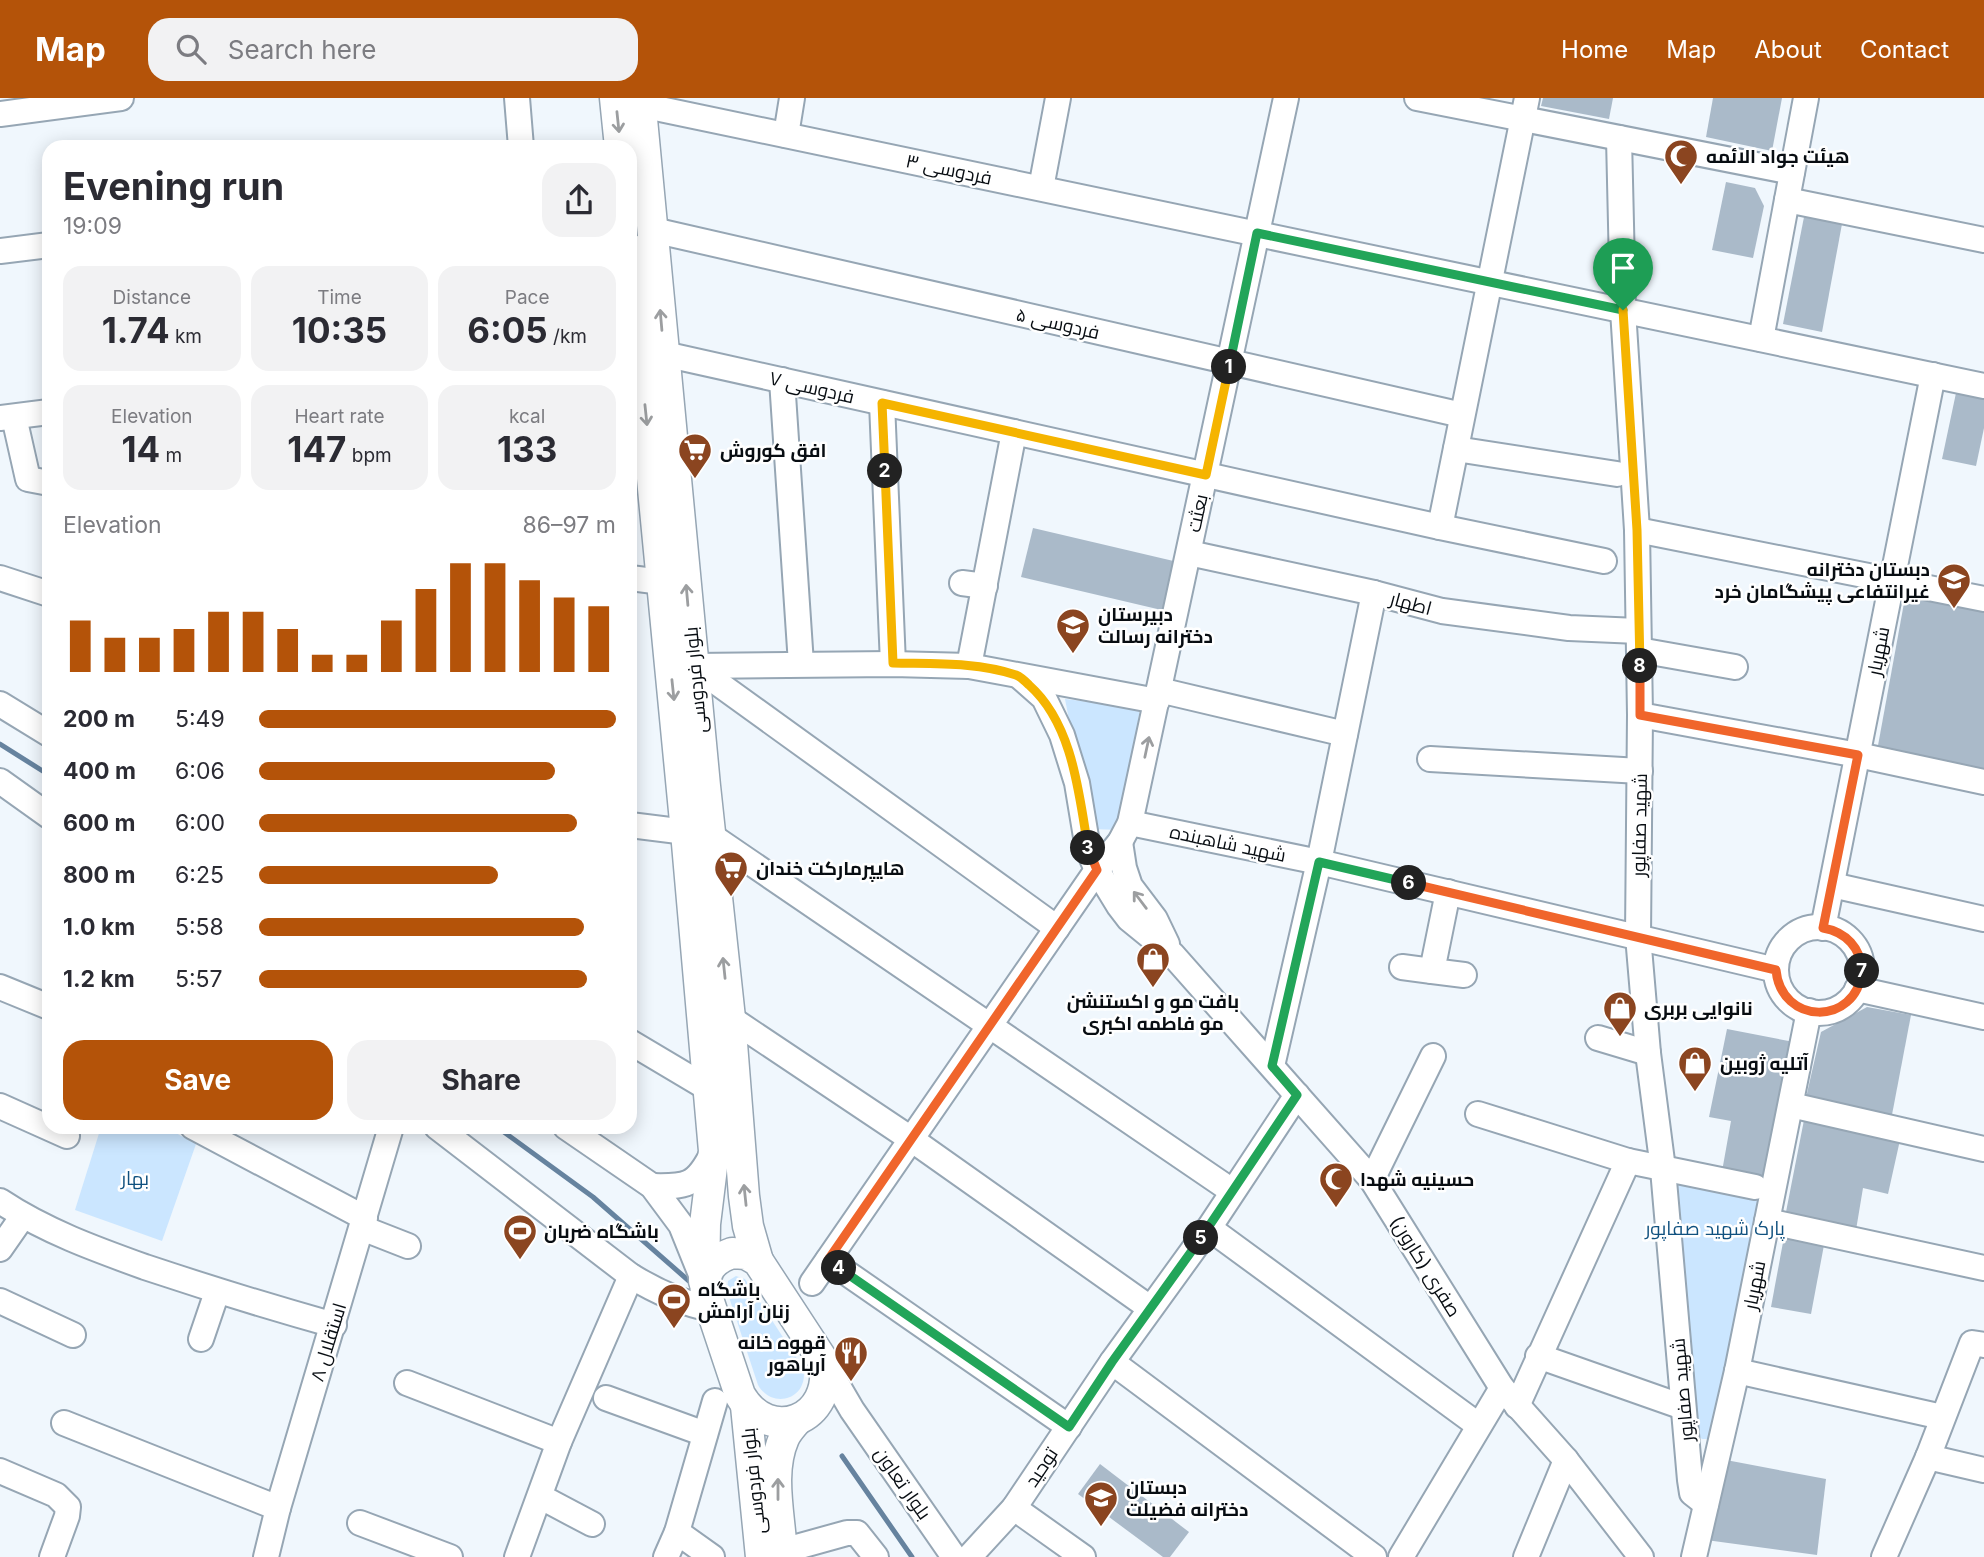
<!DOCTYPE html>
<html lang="en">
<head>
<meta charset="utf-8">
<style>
	body { margin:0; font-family:Inter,Cairo,sans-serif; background:#f2f2f3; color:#2b2b33; height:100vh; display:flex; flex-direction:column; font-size:26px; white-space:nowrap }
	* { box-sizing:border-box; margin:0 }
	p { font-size:23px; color:#7c7c81 }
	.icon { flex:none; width:38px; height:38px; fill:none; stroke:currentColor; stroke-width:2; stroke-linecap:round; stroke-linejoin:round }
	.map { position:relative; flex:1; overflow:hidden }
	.sheet { position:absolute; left:42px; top:42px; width:595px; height:994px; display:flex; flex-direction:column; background:#fff; border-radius:21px; box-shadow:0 4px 18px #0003 }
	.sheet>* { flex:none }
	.pin { position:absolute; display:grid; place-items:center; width:60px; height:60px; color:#fff; margin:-72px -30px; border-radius:50% 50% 50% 0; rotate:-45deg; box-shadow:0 0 7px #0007 }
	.pin .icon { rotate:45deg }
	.km { position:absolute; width:35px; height:35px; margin:-18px; border-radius:50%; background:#222; color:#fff; font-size:19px; line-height:35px; text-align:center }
	.round { display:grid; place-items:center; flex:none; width:74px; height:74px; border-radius:21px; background:#f2f2f3 }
	.head { display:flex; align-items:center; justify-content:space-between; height:119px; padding:0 21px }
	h1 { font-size:38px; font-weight:700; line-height:52px }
	.metrics { display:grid; grid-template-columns:repeat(3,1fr); gap:10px; height:119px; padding:7px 21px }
	.metrics div { display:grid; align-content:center; border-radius:18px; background:#f2f2f3; text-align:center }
	.metrics b { font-size:35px; font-weight:700 }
	.metrics small { font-size:19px; font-weight:400 }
	.metrics p { font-size:19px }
	.chart { height:196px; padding:14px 21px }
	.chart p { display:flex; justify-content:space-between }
	.chart svg { width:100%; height:126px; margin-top:7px; stroke:#b45309; stroke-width:6 }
	.button { display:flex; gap:14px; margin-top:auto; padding:14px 21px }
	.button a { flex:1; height:80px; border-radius:21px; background:#b45309; color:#fff; font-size:28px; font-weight:700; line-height:80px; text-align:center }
	.button a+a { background:#f2f2f3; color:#2b2b33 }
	ul { padding:0 21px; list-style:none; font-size:23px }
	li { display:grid; grid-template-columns:112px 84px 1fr; align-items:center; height:52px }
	li i { height:18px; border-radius:9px; background:#b45309 }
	header { display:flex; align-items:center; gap:42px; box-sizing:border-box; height:98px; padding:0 35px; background:#b45309; color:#fff }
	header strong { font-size:33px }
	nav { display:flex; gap:38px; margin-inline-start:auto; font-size:24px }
	.search { width:490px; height:63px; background:#f2f2f3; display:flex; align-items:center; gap:18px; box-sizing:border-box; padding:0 24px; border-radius:21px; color:#7c7c81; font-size:26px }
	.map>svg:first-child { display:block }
</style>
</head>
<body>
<header>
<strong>Map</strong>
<div class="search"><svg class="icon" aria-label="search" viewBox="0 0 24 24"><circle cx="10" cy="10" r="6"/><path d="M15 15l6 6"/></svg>Search here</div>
<nav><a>Home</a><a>Map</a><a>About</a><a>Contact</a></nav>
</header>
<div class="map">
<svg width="1984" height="1459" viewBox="0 0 1984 1459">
	<rect width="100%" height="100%" fill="#f0f7fd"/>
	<g fill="#cbe6ff">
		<path d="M1065 601 1140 610 1121 732 1090 731Z"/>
		<path d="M101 1029H165L196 1046 162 1143 75 1112Z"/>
		<path d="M1670 1077 1762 1098 1712 1341H1702L1694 1334Z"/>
		<path d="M736 1178 745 1181 803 1270C810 1300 773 1313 758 1287L727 1193 728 1183Z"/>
	</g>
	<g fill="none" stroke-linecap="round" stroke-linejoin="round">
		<g stroke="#66839f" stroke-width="5">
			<path d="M0 646 49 677"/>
			<path d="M497 1029 593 1099 689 1183"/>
			<path d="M842 1358 912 1459"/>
		</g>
	</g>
	<g fill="#aabac9">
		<path d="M1543 0H1613L1609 21 1541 8Z"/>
		<path d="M1713 0H1782L1772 53 1706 39Z"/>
		<path d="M1726 84 1755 90 1764 108 1753 160 1712 152Z"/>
		<path d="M1804 119 1842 126 1822 234 1783 226Z"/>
		<path d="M1956 295 1984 301V330L1976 368 1942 361Z"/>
		<path d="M1033 430 1182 465 1170 514 1021 479Z"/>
		<path d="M1906 494 1984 509V677L1877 653Z"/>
		<path d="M1867 909 1911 917 1891 1022 1805 1004 1821 934Z"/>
		<path d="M1727 931 1794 944 1766 1087 1721 1079 1731 1023 1709 1019Z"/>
		<path d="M1804 1022 1900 1042 1888 1096 1863 1090 1856 1132 1785 1119Z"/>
		<path d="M1784 1139 1824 1147 1811 1216 1771 1209Z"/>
		<path d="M1726 1362 1826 1381 1817 1457 1706 1442Z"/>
		<path d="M1100 1366 1189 1434 1170 1459H1163L1078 1396Z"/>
	</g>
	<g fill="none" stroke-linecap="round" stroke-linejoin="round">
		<g stroke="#96a6b4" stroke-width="28">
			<g id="minor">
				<path d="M517 0 521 49"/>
				<path d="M1417 0 1792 74"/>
				<path d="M641 7 1984 288"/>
				<path d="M0 16 121 0"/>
				<path d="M786 37 792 0"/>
				<path d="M1619 40 1623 212 1637 432 1640 617 1638 838 1648 955 1663 1071 1690 1382 1692 1395 1706 1406"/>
				<path d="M1041 90 1058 0"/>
				<path d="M1787 102 1984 142"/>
				<path d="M653 132 1462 317"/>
				<path d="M0 153 49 147"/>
				<path d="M1761 241 1806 0"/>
				<path d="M664 256 1440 429 1604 463"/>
				<path d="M782 282 801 566"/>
				<path d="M882 305 893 566"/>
				<path d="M14 319 28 381 49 385"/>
				<path d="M0 320 49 314"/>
				<path d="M1456 351 1617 376"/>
				<path d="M1440 429 1527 0"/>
				<path d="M1637 432 1984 501"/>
				<path d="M1189 455 1374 495 1442 513 1569 530 1638 533"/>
				<path d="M0 480 49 496"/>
				<path d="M630 480 662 484"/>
				<path d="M962 485 985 488"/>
				<path d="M1639 552 1735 569"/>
				<path d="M694 568 893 566 969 568 1157 603"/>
				<path d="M694 568 1057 830"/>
				<path d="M969 568 1014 334"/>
				<path d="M1019 578 1044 600 1062 637 1077 685 1088 751 1097 772 1119 808 1129 821 1172 856 1372 1082 1502 1290 1566 1362 1641 1459"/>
				<path d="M1159 592 1345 636"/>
				<path d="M0 606 49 636"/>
				<path d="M1640 617 1858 657 1984 684"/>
				<path d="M1430 661 1640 673"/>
				<path d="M0 683 49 718"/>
				<path d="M1130 725 1319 764 1776 872"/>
				<path d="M630 727 686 734"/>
				<path d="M710 737 1232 1093"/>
				<path d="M1120 744 1124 770 1130 788 1155 821 1167 846"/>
				<path d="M1832 787 1984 821"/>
				<path d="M1448 794 1432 873 1464 877"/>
				<circle cx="1819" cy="872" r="43"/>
				<path d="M1823 830 1933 277"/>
				<path d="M1402 869 1432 873"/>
				<path d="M0 889 49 909"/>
				<path d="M1857 891 1984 919"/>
				<path d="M730 920 911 1041 1150 1210"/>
				<path d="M1598 940 1648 955"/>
				<path d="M630 944 709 991"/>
				<path d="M1272 968 1319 764 1374 495"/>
				<path d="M1791 1007 1984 1051"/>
				<path d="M0 1008 67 1038"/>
				<path d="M1478 1016 1628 1063 1755 1089"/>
				<path d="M193 1029 365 1120"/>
				<path d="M437 1029 631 1178C657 1194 681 1205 711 1211"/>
				<path d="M566 1029 652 1088 681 1127 702 1179"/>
				<path d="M1372 1082 1433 958"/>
				<path d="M652 1088C686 1089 696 1088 712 1056"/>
				<path d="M0 1103C45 1133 95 1151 145 1169 208 1190 270 1209 334 1227"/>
				<path d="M1767 1123 1984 1170"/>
				<path d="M362 1130 408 1148"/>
				<path d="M1209 1130 1478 1327"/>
				<path d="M0 1151 23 1118"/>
				<path d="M828 1162 1069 1329"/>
				<path d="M812 1185 1097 772 1120 744 1130 725 1286 0"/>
				<path d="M0 1203 73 1237"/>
				<path d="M201 1241 217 1194"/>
				<path d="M1538 1258 1683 1309"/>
				<path d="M824 1264 852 1312 954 1459"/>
				<path d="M1112 1264 1374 1459"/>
				<path d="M1737 1273 1942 1319"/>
				<path d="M407 1285 559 1344"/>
				<path d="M606 1300 705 1336"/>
				<path d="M1517 1308 1628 1063"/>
				<path d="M64 1325 278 1410"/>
				<path d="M1928 1359 1984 1372"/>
				<path d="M0 1373 56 1397 68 1409 67 1418 52 1459"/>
				<path d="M541 1399 592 1426"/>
				<path d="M1014 1410 1083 1459"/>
				<path d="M360 1425 450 1459"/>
				<path d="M677 1434 712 1459"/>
				<path d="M782 1453 847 1435H857L876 1459"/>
				<path d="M266 1459 278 1410 391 1029"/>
				<path d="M517 1459 559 1344 631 1178"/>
				<path d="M666 1459 677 1434 715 1303"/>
				<path d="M969 1459 1014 1410 1112 1264 1209 1130 1297 997"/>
				<path d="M1401 1459 1502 1290"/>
				<path d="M1526 1459 1566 1362"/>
				<path d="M1694 1459 1737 1273 1809 913"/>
				<path d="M1884 1459 1928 1359 1972 1245 1984 1247"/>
			</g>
		</g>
		<g stroke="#96a6b4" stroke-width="33">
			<g id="major">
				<path d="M615 0 620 49"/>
				<path d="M640 0 705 688 730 920 744 1098 748 1128 758 1163"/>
				<path d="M630 151 686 734 714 1053 705 1126 704 1183"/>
				<path d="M732 1155 746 1156 758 1163 824 1264C835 1322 769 1348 740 1297L706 1195C703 1173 712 1162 732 1155Z"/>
				<path d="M746 1308 761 1459"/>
				<path d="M782 1459C781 1421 768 1376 784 1340 787 1333 793 1327 797 1322"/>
			</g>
		</g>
		<use href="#minor" stroke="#fff" stroke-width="24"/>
		<use href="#major" stroke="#fff" stroke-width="30"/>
	</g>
	<defs><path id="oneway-shaft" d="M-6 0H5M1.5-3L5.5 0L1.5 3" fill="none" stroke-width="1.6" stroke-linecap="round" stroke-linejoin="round" transform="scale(1.75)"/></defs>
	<g stroke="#9c9ea0">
		<use href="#oneway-shaft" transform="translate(618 24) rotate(84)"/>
		<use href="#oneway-shaft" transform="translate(661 222) rotate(-95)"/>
		<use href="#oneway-shaft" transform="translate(646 317) rotate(84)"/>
		<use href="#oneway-shaft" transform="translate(687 497) rotate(-95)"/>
		<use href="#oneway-shaft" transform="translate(673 592) rotate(84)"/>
		<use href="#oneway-shaft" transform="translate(1147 649) rotate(-78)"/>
		<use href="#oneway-shaft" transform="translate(1140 802) rotate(-127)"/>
		<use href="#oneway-shaft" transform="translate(724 870) rotate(-96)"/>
		<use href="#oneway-shaft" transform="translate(745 1097) rotate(-96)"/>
		<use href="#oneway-shaft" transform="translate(778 1391) rotate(-90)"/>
	</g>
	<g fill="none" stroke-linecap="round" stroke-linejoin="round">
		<g stroke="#fff" stroke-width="14">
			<path id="split-1" d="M1229 269 1257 135 1623 212"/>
		</g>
		<g stroke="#fff" stroke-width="14">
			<path id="split-2" d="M885 373 882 305 1206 377 1229 269"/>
		</g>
		<g stroke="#fff" stroke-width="14">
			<path id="split-3" d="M885 373 893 565C934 566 977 564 1016 577 1021 579 1025 583 1029 587 1073 626 1079 696 1088 750"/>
		</g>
		<g stroke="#fff" stroke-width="14">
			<path id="split-4" d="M839 1170 828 1162 1097 772 1088 750"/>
		</g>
		<g stroke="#fff" stroke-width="14">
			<path id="split-5" d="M839 1170 1069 1329 1112 1264 1201 1140"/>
		</g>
		<g stroke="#fff" stroke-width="14">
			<path id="split-6" d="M1201 1140 1297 997 1272 968 1319 764 1409 785"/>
		</g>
		<g stroke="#fff" stroke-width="14">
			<path id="split-7" d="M1409 785 1776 872C1781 927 1856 929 1862 873"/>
		</g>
		<g stroke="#fff" stroke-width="14">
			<path id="split-8" d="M1640 568V617L1858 657 1823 830C1846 834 1861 850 1862 873"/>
		</g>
		<g stroke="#fff" stroke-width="14">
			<path id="split-9" d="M1623 212 1637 432 1640 568"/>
		</g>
		<use href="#split-1" stroke="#22a559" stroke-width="9"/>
		<use href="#split-2" stroke="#f5b400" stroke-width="9"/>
		<use href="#split-3" stroke="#f5b400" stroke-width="9"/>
		<use href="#split-4" stroke="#f0652b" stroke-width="9"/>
		<use href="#split-5" stroke="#22a559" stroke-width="9"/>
		<use href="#split-6" stroke="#22a559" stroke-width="9"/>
		<use href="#split-7" stroke="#f0652b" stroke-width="9"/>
		<use href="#split-8" stroke="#f0652b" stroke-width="9"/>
		<use href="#split-9" stroke="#f5b400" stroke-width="9"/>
	</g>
	<defs>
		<g id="mosque-pin" transform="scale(1.75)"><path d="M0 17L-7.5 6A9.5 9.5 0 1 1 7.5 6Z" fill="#8b4520" stroke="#fff"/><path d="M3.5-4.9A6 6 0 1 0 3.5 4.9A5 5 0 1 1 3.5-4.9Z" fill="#fff"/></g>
		<g id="supermarket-pin" transform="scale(1.75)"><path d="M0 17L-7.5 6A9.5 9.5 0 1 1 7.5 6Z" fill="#8b4520" stroke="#fff"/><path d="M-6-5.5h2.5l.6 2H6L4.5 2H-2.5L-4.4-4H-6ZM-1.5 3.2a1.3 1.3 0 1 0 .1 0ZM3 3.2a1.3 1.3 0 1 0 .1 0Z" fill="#fff"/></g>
		<g id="school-pin" transform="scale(1.75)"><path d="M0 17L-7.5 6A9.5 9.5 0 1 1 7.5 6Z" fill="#8b4520" stroke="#fff"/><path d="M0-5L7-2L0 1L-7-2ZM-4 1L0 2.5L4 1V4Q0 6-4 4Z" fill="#fff"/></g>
		<g id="shop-pin" transform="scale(1.75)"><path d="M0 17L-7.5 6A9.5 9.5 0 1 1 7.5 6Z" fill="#8b4520" stroke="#fff"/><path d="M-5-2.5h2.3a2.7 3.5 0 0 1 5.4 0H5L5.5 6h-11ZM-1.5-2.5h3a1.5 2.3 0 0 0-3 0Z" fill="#fff"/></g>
		<g id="stadium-pin" transform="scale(1.75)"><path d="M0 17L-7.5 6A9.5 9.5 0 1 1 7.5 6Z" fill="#8b4520" stroke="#fff"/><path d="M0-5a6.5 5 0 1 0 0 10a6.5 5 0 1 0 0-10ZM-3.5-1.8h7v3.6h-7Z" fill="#fff"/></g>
		<g id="restaurant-pin" transform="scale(1.75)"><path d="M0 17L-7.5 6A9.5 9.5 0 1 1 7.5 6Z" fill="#8b4520" stroke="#fff"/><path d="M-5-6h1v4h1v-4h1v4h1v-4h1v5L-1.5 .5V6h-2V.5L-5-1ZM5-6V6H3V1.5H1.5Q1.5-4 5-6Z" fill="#fff"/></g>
	</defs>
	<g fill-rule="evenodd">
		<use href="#mosque-pin" x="1681" y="58"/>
		<use href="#supermarket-pin" x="695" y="352"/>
		<use href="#school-pin" x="1954" y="482"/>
		<use href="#school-pin" x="1073" y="527"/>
		<use href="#supermarket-pin" x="731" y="770"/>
		<use href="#shop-pin" x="1153" y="861"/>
		<use href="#shop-pin" x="1620" y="910"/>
		<use href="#shop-pin" x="1695" y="965"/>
		<use href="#mosque-pin" x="1336" y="1081"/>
		<use href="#stadium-pin" x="520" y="1133"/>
		<use href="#stadium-pin" x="674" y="1202"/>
		<use href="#restaurant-pin" x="851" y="1255"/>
		<use href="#school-pin" x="1101" y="1400"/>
	</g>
	<g text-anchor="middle" stroke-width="5" stroke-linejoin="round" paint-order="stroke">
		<g font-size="19" font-weight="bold" fill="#080d12" stroke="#fff" text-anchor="start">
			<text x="1706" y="65">هیئت جواد الائمه</text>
			<text x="720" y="359">افق کوروش</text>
			<text x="1930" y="478" text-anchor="end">دبستان دخترانه<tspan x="1930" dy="22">غیرانتفاعی پیشگامان خرد</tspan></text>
			<text x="1098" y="523">دبیرستان<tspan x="1098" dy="22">دخترانه رسالت</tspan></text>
			<text x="756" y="777">هایپرمارکت خندان</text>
			<text x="1153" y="910" text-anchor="middle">بافت مو و اکستنشن<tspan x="1153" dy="22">مو فاطمه اکبری</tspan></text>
			<text x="1644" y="917">نانوایی بربری</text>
			<text x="1720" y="972">آتلیه ژوبین</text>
			<text x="1360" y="1088">حسینیه شهدا</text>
			<text x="544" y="1140">باشگاه ضربان</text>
			<text x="698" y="1198">باشگاه<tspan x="698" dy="22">زنان آرامش</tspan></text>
			<text x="826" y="1251" text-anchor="end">قهوه خانه<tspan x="826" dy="22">آریاهور</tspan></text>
			<text x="1126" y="1396">دبستان<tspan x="1126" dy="22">دخترانه فضیلت</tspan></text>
		</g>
		<g font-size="19" fill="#080d12" stroke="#fff">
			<text transform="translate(949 71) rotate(12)" y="7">فردوسی ۳</text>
			<text transform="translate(1058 225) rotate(13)" y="7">فردوسی ۵</text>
			<text transform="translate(812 289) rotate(13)" y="7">فردوسی ۷</text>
			<text transform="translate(1197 415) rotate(-78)" y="7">بعثت</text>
			<text transform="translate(1411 505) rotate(15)" y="7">اطهار</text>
			<text transform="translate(1878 553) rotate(-79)" y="7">شهریار</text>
			<text transform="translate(695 582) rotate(-95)" y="7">بلوار فردوسی</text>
			<text transform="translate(1639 727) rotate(-89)" y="7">شهید صفاپور</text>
			<text transform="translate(1228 745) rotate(12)" y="7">شهید شاهبنده</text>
			<text transform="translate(1426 1168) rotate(58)" y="7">صفری (کارون)</text>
			<text transform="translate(1754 1187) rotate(-79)" y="7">شهریار</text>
			<text transform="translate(328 1244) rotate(-73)" y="7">استقلال ۸</text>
			<text transform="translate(1682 1292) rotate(-95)" y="7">شهید صفاپور</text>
			<text transform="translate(1041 1369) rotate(-56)" y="7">توحید</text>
			<text transform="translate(753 1383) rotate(-96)" y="7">بلوار فردوسی</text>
			<text transform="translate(903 1385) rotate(55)" y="7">بلوار تعاون</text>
		</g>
		<g font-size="19" fill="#10517f" stroke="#fff">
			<text x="135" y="1087">بهار</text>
			<text x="1715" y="1137">پارک شهید صفاپور</text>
		</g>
	</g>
</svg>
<div class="pin" style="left:1623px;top:212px;background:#1e9e55"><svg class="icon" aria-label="arrive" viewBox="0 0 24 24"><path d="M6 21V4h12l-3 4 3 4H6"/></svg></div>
<b class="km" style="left:1229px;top:269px">1</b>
<b class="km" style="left:885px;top:373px">2</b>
<b class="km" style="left:1088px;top:750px">3</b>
<b class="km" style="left:839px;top:1170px">4</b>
<b class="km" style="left:1201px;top:1140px">5</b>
<b class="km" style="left:1409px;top:785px">6</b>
<b class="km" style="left:1862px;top:873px">7</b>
<b class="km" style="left:1640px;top:568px">8</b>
<section class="sheet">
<div class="head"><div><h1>Evening run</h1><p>19:09</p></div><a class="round"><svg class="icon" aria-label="share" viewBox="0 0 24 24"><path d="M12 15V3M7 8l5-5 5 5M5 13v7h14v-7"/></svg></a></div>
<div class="metrics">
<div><p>Distance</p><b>1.74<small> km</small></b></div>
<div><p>Time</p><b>10:35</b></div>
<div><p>Pace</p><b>6:05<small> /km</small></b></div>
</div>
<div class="metrics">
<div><p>Elevation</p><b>14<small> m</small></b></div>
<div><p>Heart rate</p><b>147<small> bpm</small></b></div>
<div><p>kcal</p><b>133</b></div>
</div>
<div class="chart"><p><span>Elevation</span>86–97 m</p>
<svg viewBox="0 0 160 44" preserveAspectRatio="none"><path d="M5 44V26M15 44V32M25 44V32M35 44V29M45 44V23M55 44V23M65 44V29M75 44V38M85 44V38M95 44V26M105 44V15M115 44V6M125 44V6M135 44V12M145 44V18M155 44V21"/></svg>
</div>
<ul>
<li><b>200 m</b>5:49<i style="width:100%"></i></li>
<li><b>400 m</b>6:06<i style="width:83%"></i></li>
<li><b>600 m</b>6:00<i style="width:89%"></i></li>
<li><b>800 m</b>6:25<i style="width:67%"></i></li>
<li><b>1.0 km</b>5:58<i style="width:91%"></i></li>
<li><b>1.2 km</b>5:57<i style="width:92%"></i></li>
</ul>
<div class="button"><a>Save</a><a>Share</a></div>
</section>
</div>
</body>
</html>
